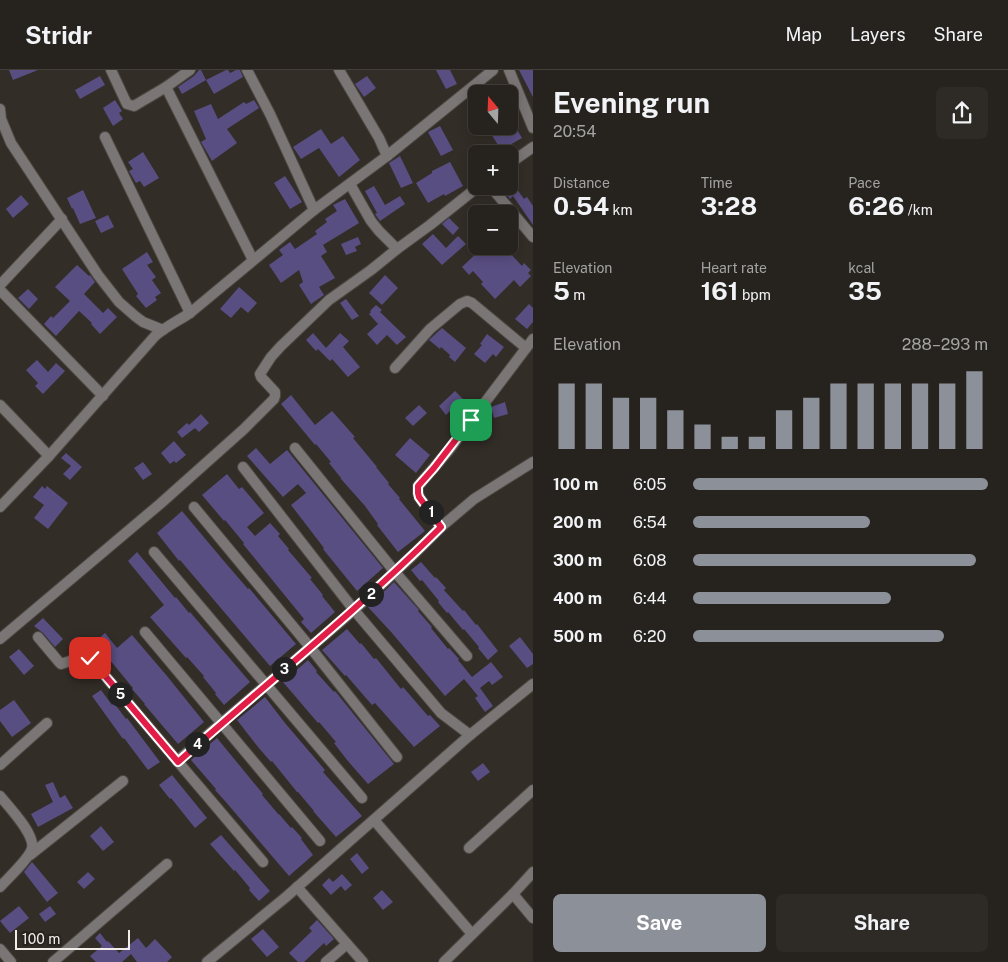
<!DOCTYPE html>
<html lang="en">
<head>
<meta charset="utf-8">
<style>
	body { margin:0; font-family:"Public Sans",sans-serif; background:#2e2a26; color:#f1f3f6; height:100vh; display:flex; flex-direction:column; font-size:19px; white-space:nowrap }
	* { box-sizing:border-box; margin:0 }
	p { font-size:16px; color:#a4a4a4 }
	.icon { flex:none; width:28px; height:28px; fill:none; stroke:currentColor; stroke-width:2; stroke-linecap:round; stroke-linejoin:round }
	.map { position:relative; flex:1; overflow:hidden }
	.panel { display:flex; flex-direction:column; background:#26221d; width:475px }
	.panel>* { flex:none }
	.needle { width:32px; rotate:341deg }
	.buttons { position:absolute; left:468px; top:15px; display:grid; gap:10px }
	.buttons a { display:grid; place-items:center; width:50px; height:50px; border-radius:8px; background:#26221d; box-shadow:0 2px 12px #0003,0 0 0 1px #423f3b; font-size:25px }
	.scale { position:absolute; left:15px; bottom:12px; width:115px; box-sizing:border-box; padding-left:5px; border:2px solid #f1eeea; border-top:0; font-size:14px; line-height:18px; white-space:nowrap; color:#f1eeea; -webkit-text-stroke:4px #28231e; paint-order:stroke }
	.pin { position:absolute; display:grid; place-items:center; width:42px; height:42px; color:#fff; margin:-21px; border-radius:10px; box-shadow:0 2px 8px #0006 }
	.km { position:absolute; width:25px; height:25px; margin:-12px; border-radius:50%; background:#222; color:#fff; font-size:14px; line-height:25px; text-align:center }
	.round { display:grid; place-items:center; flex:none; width:52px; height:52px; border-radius:8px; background:#2e2a26 }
	.headline { display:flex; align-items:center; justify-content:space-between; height:85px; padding:0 20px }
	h1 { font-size:28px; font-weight:700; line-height:38px }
	.stats { display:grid; grid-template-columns:repeat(3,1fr); gap:8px; height:85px; padding:5px 20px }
	.stats div { display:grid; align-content:center }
	.stats b { font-size:25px; font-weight:700 }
	.stats small { font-size:14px; font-weight:400 }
	.stats p { font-size:14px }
	.chart { height:140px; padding:10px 20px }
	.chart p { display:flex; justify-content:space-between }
	.chart svg { width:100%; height:90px; margin-top:5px; stroke:#8c9099; stroke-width:6 }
	.button { display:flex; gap:10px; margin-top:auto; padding:10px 20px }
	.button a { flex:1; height:58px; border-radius:8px; background:#8c9099; color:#fff; font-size:20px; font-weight:700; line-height:58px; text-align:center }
	.button a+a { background:#2e2a26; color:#f1f3f6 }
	ul { padding:0 20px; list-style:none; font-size:16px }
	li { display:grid; grid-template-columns:80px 60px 1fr; align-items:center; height:38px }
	li i { height:12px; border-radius:6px; background:#8c9099 }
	header { display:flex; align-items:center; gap:30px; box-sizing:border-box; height:70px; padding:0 25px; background:#26221d; border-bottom:1px solid #423f3b }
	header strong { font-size:24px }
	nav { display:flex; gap:28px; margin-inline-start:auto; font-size:18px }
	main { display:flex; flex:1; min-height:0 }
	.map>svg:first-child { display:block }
</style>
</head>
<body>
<header>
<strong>Stridr</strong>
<nav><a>Map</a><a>Layers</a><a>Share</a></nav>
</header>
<main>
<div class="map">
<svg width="533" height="892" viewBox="0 0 533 892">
	<rect width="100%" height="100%" fill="#322d27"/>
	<g fill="#594e81">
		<path d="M9 0H38L13 10Z"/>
		<path d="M199 0H201L206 10 182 24 178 17 194 6Z"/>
		<path d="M226 0H228L230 3 236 0H240L243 7 214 24 206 10Z"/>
		<path d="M436 0H450L457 14 446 19Z"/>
		<path d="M519 0H533V27Z"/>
		<path d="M100 6 105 15 80 29 75 20Z"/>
		<path d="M367 6 376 18 364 27 355 14Z"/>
		<path d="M115 30 122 41 119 43 123 49 113 56 103 38Z"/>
		<path d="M254 30 259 38 227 59 237 73 212 91 201 72 206 69 194 41 211 34 218 49 244 32 246 34Z"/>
		<path d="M509 46 522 68 501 80 490 62 500 56H509Z"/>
		<path d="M440 56 453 80 441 86 428 62Z"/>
		<path d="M321 59 331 74 343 66 360 90 339 107 319 78 301 89 293 77Z"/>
		<path d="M143 82 159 108 144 117 140 111 136 113 129 101 133 99 128 92Z"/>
		<path d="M400 86 413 113 401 118 389 93Z"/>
		<path d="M450 92 463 116 445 126 444 124 428 133 416 113 432 103V101Z"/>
		<path d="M285 106 302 132 290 139 274 113Z"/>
		<path d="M509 108 524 129 527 127 533 136V155L513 126 510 129 501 116H509Z"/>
		<path d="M374 116 385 135 400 126 405 134 380 151 375 144 377 143 365 121Z"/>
		<path d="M83 120 96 148 80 154 73 138 72 139 67 128Z"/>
		<path d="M21 125 29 134 13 148 6 139Z"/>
		<path d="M345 129 359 153 323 175 327 182 321 186 335 208 319 217 324 225 311 234 299 215 303 212 299 200 281 213 269 195 283 185 279 180 290 172 295 179 317 164 315 161 327 152 325 149 337 141 333 135Z"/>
		<path d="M108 145 114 157 101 163 95 151Z"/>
		<path d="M449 148 459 158 453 165 442 154Z"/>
		<path d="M433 164 446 178 458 166 466 174 442 195 422 174Z"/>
		<path d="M358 167 361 174 355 177 357 181 346 185 341 174Z"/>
		<path d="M496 176H505L509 180 508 181 522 196 524 193 531 200 528 203 531 206 520 217 514 210 495 229 481 214 483 212 473 201 469 205 462 197 481 179 487 185Z"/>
		<path d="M147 182 153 192 147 195 156 207 152 210 161 223 155 227 157 230 146 238 136 226 138 224 122 199Z"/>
		<path d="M77 195 89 206 90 205 95 212 84 224 103 243 108 238 117 247 100 264 91 254 92 253 79 241 56 266 44 254 51 246 53 248 70 231 55 217Z"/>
		<path d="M385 205 398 218 382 235 369 223Z"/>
		<path d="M239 217 257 233 248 243 241 237 231 248 220 239Z"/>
		<path d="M28 219 38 229 29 239 18 228Z"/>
		<path d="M346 229 359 246 352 250 340 233Z"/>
		<path d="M529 234 533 238V252L527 259 515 249Z"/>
		<path d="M376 235 382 240 380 242 406 267 397 275 387 265 377 275 367 264 378 254 369 244 371 242 370 241Z"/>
		<path d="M442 258 466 278 455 292 449 287 450 285 441 277 440 279 429 270Z"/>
		<path d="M313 263 326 278 340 263 349 271 343 277 360 297 348 307 332 289 330 291 318 279 316 281 306 270Z"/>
		<path d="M487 264 504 277 496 287 493 284 485 293 474 284 482 275 480 274Z"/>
		<path d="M37 290 48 302 56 293 65 301 43 324 35 316 38 313 26 300Z"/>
		<path d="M455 321 463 329 457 335 462 339 457 344 452 339 446 345 439 336Z"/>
		<path d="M291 325 315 355 332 341 355 367 353 368 377 397H376L389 413 388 414 400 428 399 429 425 461 398 482 377 455 378 454 365 436 341 409V408L329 393 331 392 316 374 315 375 281 334Z"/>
		<path d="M505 332 508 344 494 348 491 337Z"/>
		<path d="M419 335 427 343 413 356 405 348Z"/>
		<path d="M201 344 209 353 199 362 195 358 182 368 177 362 187 353 189 355Z"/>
		<path d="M410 368 430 385 416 403 395 385Z"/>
		<path d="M174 371 186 385 176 393 174 391 170 394 161 383Z"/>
		<path d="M256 378 270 394 287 380 383 498 357 521 323 479 324 478 291 435 306 423 298 414 283 427 247 386Z"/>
		<path d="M66 383 82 397 70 410 63 404 71 396 61 388Z"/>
		<path d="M143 392 152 404 143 410 134 398Z"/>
		<path d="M227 404 239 419 242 417 264 443 247 457 255 466 270 453 280 464 278 466 289 479 288 480 312 508 310 509 323 525 322 526 335 542 311 563 301 552 304 549 243 474 244 473 225 450 224 451 202 425Z"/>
		<path d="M42 416 45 419 47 416 68 433 48 459 34 448 44 435 33 427Z"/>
		<path d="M182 441 223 490 248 519 249 518 296 574 270 596 180 490 179 491 157 463Z"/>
		<path d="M137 482 175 528 176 527 189 543 190 542 250 612 224 635 215 624 216 623 203 607 204 606 187 587 186 588 150 547 164 535 128 491Z"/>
		<path d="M421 492 435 508 436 507 446 518 444 520 463 541 464 540 476 555 477 554 498 581 488 590 478 578 479 577 464 559 463 560 448 542 447 543 438 532 439 531 422 510 420 511 411 500Z"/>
		<path d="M394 512 419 540 418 541 432 557 431 558 448 579 449 578 459 589 458 590 472 607 491 592 503 607 492 615 489 611 480 618 493 636 485 642 475 628 478 626 464 609 445 626 392 563 368 537Z"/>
		<path d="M43 548 63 569 55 577 43 563 39 560 34 556Z"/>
		<path d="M347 559 360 574 361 573 374 589 376 588 401 619 403 617 428 646 430 645 440 656 414 677 375 633 372 635 346 605 345 606 322 580Z"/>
		<path d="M105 563 117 578 132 565 167 606 204 652 178 674 144 634H145L132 619 133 618 95 572Z"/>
		<path d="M520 567 533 584V594L527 598 509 576Z"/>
		<path d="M19 579 34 596 24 605 9 587Z"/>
		<path d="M308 590 317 601 316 602 334 622 335 621 394 694 368 714 347 690 334 673 336 672 319 652 318 653 283 612Z"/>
		<path d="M101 620 112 635 114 633 126 649 127 648 160 692 148 700 124 668 123 669 92 626Z"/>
		<path d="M265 627 285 653 325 700 323 702 362 746 336 767 313 741H314L298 722H297L272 691 271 692 258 677 237 650Z"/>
		<path d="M14 630 31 653 12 667 0 651V640Z"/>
		<path d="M217 668 263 724 262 725 279 745V744L291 758 292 757 302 768 301 769 313 785 289 806 225 731 215 720 216 719 191 690Z"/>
		<path d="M483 693 490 702 478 711 471 702Z"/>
		<path d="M172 705 207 748 195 758 171 728 170 729 159 715Z"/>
		<path d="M53 712 60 728 65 725 73 738 38 757 31 744 53 732 45 715Z"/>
		<path d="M101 756 114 772 103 781 90 766Z"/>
		<path d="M221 765 270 821 259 831 249 820 250 818 235 800 234 801 210 774Z"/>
		<path d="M357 783 369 798 362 804 350 789Z"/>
		<path d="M32 792 58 823 47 832 24 802Z"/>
		<path d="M88 802 95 809 84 819 77 812Z"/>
		<path d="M342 804 352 815 345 821 341 816 331 825 322 815 329 808 333 812Z"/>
		<path d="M382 820 393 832 383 840 373 828Z"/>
		<path d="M19 836 29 848 10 863 0 851Z"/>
		<path d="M50 836 56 844 45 852 39 844Z"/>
		<path d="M317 850 334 869 326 876 324 873 304 892H298L289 883 312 861 309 858Z"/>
		<path d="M263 859 279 877 267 887 251 869Z"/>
		<path d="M100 863 107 872 108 871 119 883 138 868 146 878 155 869 172 887 167 892H137L131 884 122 892H96L90 886 102 876 95 868Z"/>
	</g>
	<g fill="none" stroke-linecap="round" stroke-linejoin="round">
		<g stroke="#4d4842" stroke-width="12">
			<g id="minor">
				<path d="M111 0 125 30 127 34 134 36 139 33 166 17 190 0"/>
				<path d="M247 0 270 44 314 140"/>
				<path d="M339 0 379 68 387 86"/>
				<path d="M509 0 533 58"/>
				<path d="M166 17 253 190"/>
				<path d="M0 39 1 49 11 73 98 205 119 232 135 246 143 252 163 260"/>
				<path d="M105 67 190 243"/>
				<path d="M509 94 533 77"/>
				<path d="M350 114 371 151 379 161 397 179"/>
				<path d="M490 116 533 167"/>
				<path d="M0 215 62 149"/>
				<path d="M0 220 103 326"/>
				<path d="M395 298 430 259 460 234 467 231 472 233 526 278"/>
				<path d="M0 335 49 386"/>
				<path d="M295 378 395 502 467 586"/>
				<path d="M243 397 354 540 441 643 470 665"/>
				<path d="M0 437 49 386 155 266C165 257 178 251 190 243L314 140 387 86 493 0"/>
				<path d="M194 437 310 577 397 687"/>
				<path d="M441 457 419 427 418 423V416L449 380 533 269"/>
				<path d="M154 482 362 728"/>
				<path d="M145 562 320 771"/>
				<path d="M38 567 59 592 61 594 82 587 90 588 263 792"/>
				<path d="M0 569 160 434 244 359 274 329 275 326V322L261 307 260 304 271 287 281 276 329 230 371 200 397 179 430 155 479 116"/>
				<path d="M177 691 354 540 413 485 441 457 474 429 533 392"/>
				<path d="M0 695 47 653"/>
				<path d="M0 726C9 737 35 764 32 778 30 788 7 809 0 817"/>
				<path d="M374 750 472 864"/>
				<path d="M469 778 533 720"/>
				<path d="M30 785 123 711"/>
				<path d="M297 817 363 892"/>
				<path d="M513 824 533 848"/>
				<path d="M0 879 11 892"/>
				<path d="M53 892 167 794"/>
				<path d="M207 892 286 827 470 665 533 614"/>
				<path d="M326 892 347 874"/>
				<path d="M444 892 513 824 533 802"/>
			</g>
		</g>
		<use href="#minor" stroke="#7a7676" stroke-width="10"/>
	</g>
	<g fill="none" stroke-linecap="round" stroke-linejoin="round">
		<g stroke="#fff" stroke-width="10">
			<path id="route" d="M90 588 178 692C266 614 358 540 441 457L419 427 418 423V416L434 398 471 350"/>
		</g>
		<use href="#route" stroke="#e11d48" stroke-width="6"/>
	</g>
</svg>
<div class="buttons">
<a><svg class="needle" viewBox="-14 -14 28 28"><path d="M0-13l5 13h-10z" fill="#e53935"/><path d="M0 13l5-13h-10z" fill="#a4a4a4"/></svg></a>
<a>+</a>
<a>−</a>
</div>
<div class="scale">100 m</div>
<div class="pin" style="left:471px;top:350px;background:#1e9e55"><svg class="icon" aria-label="arrive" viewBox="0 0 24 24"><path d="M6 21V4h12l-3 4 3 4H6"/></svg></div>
<div class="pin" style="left:90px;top:588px;background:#d93025"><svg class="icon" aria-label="check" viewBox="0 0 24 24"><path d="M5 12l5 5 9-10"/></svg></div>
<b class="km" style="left:431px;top:442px">1</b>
<b class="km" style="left:371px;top:524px">2</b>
<b class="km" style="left:284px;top:599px">3</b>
<b class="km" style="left:197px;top:674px">4</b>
<b class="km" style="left:120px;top:624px">5</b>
</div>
<section class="panel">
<div class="headline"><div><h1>Evening run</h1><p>20:54</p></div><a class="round"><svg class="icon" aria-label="share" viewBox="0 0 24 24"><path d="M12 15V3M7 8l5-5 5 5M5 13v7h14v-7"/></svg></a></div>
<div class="stats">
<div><p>Distance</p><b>0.54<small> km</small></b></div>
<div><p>Time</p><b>3:28</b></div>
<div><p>Pace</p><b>6:26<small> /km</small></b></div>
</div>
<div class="stats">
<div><p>Elevation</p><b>5<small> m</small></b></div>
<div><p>Heart rate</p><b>161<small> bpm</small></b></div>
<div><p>kcal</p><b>35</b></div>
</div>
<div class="chart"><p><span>Elevation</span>288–293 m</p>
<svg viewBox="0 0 160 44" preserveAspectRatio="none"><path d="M5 44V12M15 44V12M25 44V19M35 44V19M45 44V25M55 44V32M65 44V38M75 44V38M85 44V25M95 44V19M105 44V12M115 44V12M125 44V12M135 44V12M145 44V12M155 44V6"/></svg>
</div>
<ul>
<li><b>100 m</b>6:05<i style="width:100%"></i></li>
<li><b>200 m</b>6:54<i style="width:60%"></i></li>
<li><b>300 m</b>6:08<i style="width:96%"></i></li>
<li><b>400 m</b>6:44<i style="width:67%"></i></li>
<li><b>500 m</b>6:20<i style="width:85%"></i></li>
</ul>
<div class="button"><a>Save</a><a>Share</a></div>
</section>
</main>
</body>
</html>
